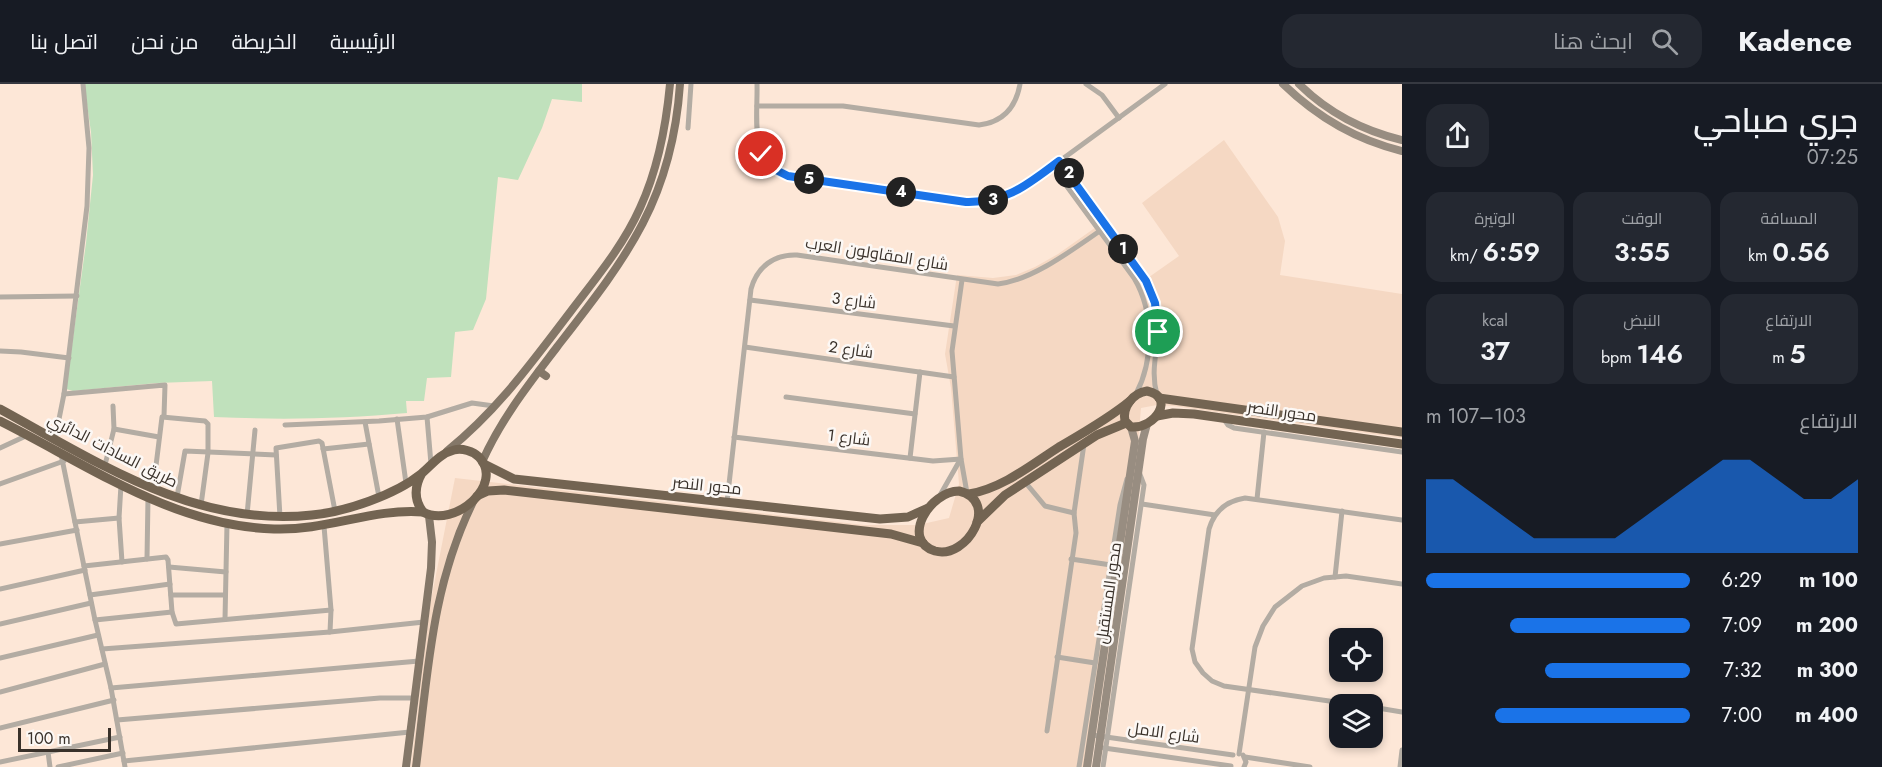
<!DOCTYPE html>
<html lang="ar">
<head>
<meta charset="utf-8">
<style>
	body { margin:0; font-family:Jost,Cairo,sans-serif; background:#242831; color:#f1f3f6; direction:rtl; height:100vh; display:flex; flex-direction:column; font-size:22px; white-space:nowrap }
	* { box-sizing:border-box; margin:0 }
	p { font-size:20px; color:#9ea1a6 }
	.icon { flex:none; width:33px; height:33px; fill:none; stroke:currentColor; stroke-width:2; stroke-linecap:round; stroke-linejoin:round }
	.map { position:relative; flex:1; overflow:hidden; direction:ltr }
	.side { display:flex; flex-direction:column; background:#171b24; width:480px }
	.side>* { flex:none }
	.fabs { position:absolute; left:1329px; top:544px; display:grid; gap:12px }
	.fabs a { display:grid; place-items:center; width:54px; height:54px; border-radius:12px; background:#171b24; box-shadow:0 3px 9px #0003; font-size:30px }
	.scale { position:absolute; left:18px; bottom:15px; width:93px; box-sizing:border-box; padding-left:6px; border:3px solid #39312a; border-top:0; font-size:16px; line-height:21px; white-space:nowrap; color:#39312a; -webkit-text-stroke:4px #fcf8f5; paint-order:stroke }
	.pin { position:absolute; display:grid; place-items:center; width:51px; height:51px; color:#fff; margin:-26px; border:3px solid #fff; border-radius:50%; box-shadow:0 2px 6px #0007 }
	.km { position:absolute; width:30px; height:30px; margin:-15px; border-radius:50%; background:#222; color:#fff; font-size:16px; line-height:30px; text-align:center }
	.round { display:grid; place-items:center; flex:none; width:63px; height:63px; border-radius:18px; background:#242831 }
	.head { display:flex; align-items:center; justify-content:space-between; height:102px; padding:0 24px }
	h1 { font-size:33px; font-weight:600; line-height:45px }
	.stats { display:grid; grid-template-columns:repeat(3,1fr); gap:9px; height:102px; padding:6px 24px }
	.stats div { display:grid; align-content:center; border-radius:15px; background:#242831; text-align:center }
	.stats b { font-size:26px; font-weight:600 }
	.stats small { font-size:16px; font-weight:400 }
	.stats p { font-size:16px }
	.chart { height:168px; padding:12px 24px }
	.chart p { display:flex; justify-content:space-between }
	.chart svg { width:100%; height:108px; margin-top:6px; fill:#1a73e8; opacity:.7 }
	ul { padding:0 24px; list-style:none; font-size:20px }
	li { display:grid; grid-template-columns:96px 72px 1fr; align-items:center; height:45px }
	li i { height:15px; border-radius:8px; background:#1a73e8 }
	header { display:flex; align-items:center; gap:36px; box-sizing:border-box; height:84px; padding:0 30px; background:#171b24; border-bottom:2px solid #363941 }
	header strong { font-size:28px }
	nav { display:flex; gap:33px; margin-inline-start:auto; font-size:21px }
	.search { width:420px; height:54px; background:#242831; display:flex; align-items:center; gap:15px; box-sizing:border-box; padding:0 21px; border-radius:18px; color:#9ea1a6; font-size:22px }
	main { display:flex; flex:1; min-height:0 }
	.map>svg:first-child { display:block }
</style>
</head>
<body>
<header>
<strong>Kadence</strong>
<div class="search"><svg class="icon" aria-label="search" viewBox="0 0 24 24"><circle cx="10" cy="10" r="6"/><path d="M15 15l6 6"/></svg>ابحث هنا</div>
<nav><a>الرئيسية</a><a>الخريطة</a><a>من نحن</a><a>اتصل بنا</a></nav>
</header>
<main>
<section class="side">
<div class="head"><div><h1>جري صباحي</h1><p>07:25</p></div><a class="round"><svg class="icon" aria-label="share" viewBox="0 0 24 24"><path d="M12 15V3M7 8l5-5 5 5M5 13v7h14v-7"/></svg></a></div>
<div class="stats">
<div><p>المسافة</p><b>0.56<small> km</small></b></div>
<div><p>الوقت</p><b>3:55</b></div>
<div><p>الوتيرة</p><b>6:59<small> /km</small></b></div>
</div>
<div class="stats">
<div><p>الارتفاع</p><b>5<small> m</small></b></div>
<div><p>النبض</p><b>146<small> bpm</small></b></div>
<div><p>kcal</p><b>37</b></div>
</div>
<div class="chart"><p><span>الارتفاع</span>103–107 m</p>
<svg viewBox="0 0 160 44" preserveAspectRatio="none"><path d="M0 44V14L10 14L20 22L30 30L40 38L50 38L60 38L70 38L80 30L90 22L100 14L110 6L120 6L130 14L140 22L150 22L160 14V44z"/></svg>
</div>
<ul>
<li><b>100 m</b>6:29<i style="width:100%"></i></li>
<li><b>200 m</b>7:09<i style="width:68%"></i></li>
<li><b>300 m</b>7:32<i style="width:55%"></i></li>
<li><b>400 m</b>7:00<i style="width:74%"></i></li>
</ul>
</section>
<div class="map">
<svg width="1402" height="683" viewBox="0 0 1402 683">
	<rect width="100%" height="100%" fill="#fde7d7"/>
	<path fill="#f5d8c3" d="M1224 56 1278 133 1285 157 1280 191 1402 210V354L1174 322 1157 321 1141 324 1136 382 1091 683H411L430 521 455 394 864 441H918L949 434 959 400 951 304 945 270 957 191 993 194 1016 191 1035 183 1058 170 1099 141 1142 198 1179 172 1142 119Z"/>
	<path fill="#c0e1bc" d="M84 0H582V18L552 15 542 44 518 96 498 93 486 215 473 246 455 248 451 293 427 294 424 317H406L407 329C341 335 280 336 214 333L212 297 157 299 73 307 66 305 86 159 93 91 91 48Z"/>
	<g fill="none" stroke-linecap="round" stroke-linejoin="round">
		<g stroke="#b3aca3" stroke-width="5">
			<path d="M757 0C758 34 748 79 788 92L974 118 1002 114 1020 106 1165 0"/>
			<path d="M1086 0 1102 11 1119 34"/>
			<path d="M757 22H843L979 41C1003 38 1016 23 1020 0"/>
			<path d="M688 44 691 0"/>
			<path d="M1059 77 1150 204C1156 219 1159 234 1158 250 1156 272 1151 290 1157 311"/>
			<path d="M1052 82 1134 194C1154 228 1154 275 1136 310"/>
			<path d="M962 196 952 267 961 375 967 409"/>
			<path d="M0 213 77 212"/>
			<path d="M750 216 954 242"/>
			<path d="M745 263 954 293"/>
			<path d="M0 267 21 268 69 274"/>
			<path d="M64 310 165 301 164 332"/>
			<path d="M786 313 915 330"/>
			<path d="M427 333 431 380"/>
			<path d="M1223 334 1228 341 1234 344 1402 368"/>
			<path d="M397 335 406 399"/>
			<path d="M365 338 379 413"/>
			<path d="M285 341 379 337 427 333 472 319 494 322"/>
			<path d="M114 345 159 353"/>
			<path d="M734 353 933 377 961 375"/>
			<path d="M55 355 64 310 87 122 89 64 83 0"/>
			<path d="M0 364 28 351"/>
			<path d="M323 365 369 360"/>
			<path d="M61 370 95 536 111 604 125 683"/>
			<path d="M910 374 920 288"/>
			<path d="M105 381 114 345 113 322"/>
			<path d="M1025 398 1045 422 1074 429"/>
			<path d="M0 400 64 377"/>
			<path d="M121 401 119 434 122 478"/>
			<path d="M153 406 162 333 205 337 208 340V369L201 421"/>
			<path d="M177 413 185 367 276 371"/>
			<path d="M939 413 960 376"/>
			<path d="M1257 415 1264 348"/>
			<path d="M727 418 751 205C757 183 774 170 797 171L998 200C1034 196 1076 163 1107 142"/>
			<path d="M1142 420 1215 431"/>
			<path d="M247 431 255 346"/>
			<path d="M280 433 276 364 319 357 322 359 335 427"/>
			<path d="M75 438 119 434"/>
			<path d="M324 442 331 526 330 548"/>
			<path d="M0 460 77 446"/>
			<path d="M147 475 148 414"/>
			<path d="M1071 475 1111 481"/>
			<path d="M84 482 166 473 168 476 172 528 176 540 331 526"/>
			<path d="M169 483 226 488"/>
			<path d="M1335 493 1342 427"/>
			<path d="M0 505 85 486"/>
			<path d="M90 511 170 500"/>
			<path d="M171 511H225"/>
			<path d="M225 535 227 440"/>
			<path d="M95 536 172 528"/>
			<path d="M0 540 91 519"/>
			<path d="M102 565 330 548 424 538"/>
			<path d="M1057 573 1095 579"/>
			<path d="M0 574 98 551"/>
			<path d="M111 604 419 577"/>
			<path d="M0 608 105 580"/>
			<path d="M1357 621 1224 602 1212 597 1203 589 1195 578 1192 565 1209 445C1214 428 1226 417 1245 414L1402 436"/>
			<path d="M1372 623 1402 628"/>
			<path d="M117 636 380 614H414"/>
			<path d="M0 644 114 616"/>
			<path d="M1047 647 1076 449 1074 429 1084 360"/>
			<path d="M1092 651 1233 671"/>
			<path d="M1104 664 1231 682"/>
			<path d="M48 668 50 683"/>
			<path d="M1239 670 1255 563 1263 542 1275 523 1302 502 1324 494 1346 492 1402 500"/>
			<path d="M1243 671 1246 678 1244 683"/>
			<path d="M1245 673 1310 683"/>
			<path d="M124 677 410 648"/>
			<path d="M0 678 120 653"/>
			<path d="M58 683 123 669"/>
			<path d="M1079 683 1120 421 1127 395"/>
			<path d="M1103 683 1144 401 1139 388"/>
			<path d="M1400 683 1402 666"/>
		</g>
		<g stroke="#988d81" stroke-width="8">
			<path d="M1283 0C1317 33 1356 56 1402 67"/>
			<path d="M1299 0C1327 28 1364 47 1402 56"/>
			<path d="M1087 683 1135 357 1131 343"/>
			<path d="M1096 683 1143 355 1147 340"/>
		</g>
		<g stroke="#847768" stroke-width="8">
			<path d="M539 287 546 292"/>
			<path d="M447 367C498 326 532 278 571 227 596 194 623 162 640 124 658 85 666 43 670 0"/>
			<path d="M482 378C501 335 529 300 557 263 626 174 672 117 680 0"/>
			<path d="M406 683 431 484 432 458 429 432"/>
			<path d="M416 683C428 590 431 502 474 416"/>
		</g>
		<g stroke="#736452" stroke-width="9">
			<path d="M1147 307C1176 313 1155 345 1131 343L1125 337C1122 323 1133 309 1147 307Z"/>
			<path d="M1159 314 1402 348"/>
			<path d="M0 325C97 378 196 444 312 431 345 428 395 411 421 390 432 381 439 370 454 366 462 364 473 367 479 373 505 400 455 445 423 428 414 416 414 403 422 389"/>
			<path d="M1157 332 1173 329 1194 330 1402 360"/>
			<path d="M0 337C88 381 173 442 274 445 327 447 372 424 423 428"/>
			<path d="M484 380 514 395 880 435 908 433 928 424"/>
			<path d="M959 407C1001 417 967 476 935 467 900 456 930 407 959 407Z"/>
			<path d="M969 410C1003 404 1031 381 1059 363 1083 349 1108 335 1130 317"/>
			<path d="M477 412 488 407 504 406 891 450 923 459"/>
			<path d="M977 438 1005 411 1097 351 1126 339"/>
		</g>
	</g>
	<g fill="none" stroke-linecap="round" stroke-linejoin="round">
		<g stroke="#fff" stroke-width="12">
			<path id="route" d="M761 70 772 84 788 92 966 118C1007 119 1028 100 1059 77L1146 197 1155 219 1158 248"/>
		</g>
		<use href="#route" stroke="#1a73e8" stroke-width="8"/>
	</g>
	<g text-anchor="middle" stroke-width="5" stroke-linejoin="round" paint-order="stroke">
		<g font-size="16" fill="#39312a" stroke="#fcf8f5">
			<text transform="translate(877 169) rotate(9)" y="6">شارع المقاولون العرب</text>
			<text transform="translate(854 216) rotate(7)" y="6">شارع 3</text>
			<text transform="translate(851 265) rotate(8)" y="6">شارع 2</text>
			<text transform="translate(1282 327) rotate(8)" y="6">محور النصر</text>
			<text transform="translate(849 353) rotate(7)" y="6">شارع 1</text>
			<text transform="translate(113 366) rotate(27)" y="6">طريق السادات الدائري</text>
			<text transform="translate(707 401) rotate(6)" y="6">محور النصر</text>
			<text transform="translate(1108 509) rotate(-82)" y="6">محور المستقبل</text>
			<text transform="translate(1164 648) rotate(8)" y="6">شارع الامل</text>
		</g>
	</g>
</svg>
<div class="fabs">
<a><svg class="icon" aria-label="locate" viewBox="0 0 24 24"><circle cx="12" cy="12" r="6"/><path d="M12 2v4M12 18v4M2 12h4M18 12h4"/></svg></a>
<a><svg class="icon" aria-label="layers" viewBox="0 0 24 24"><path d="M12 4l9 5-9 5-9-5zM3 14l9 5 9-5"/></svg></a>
</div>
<div class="scale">100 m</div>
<div class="pin" style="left:1158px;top:248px;background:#1e9e55"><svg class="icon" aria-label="arrive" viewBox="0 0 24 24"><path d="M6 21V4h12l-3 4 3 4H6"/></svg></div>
<div class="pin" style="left:761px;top:70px;background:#d93025"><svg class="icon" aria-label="check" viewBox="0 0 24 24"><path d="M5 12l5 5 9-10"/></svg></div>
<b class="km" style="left:1123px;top:165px">1</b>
<b class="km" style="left:1069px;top:89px">2</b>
<b class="km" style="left:993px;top:116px">3</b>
<b class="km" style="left:901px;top:108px">4</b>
<b class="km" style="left:809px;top:95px">5</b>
</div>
</main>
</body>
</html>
